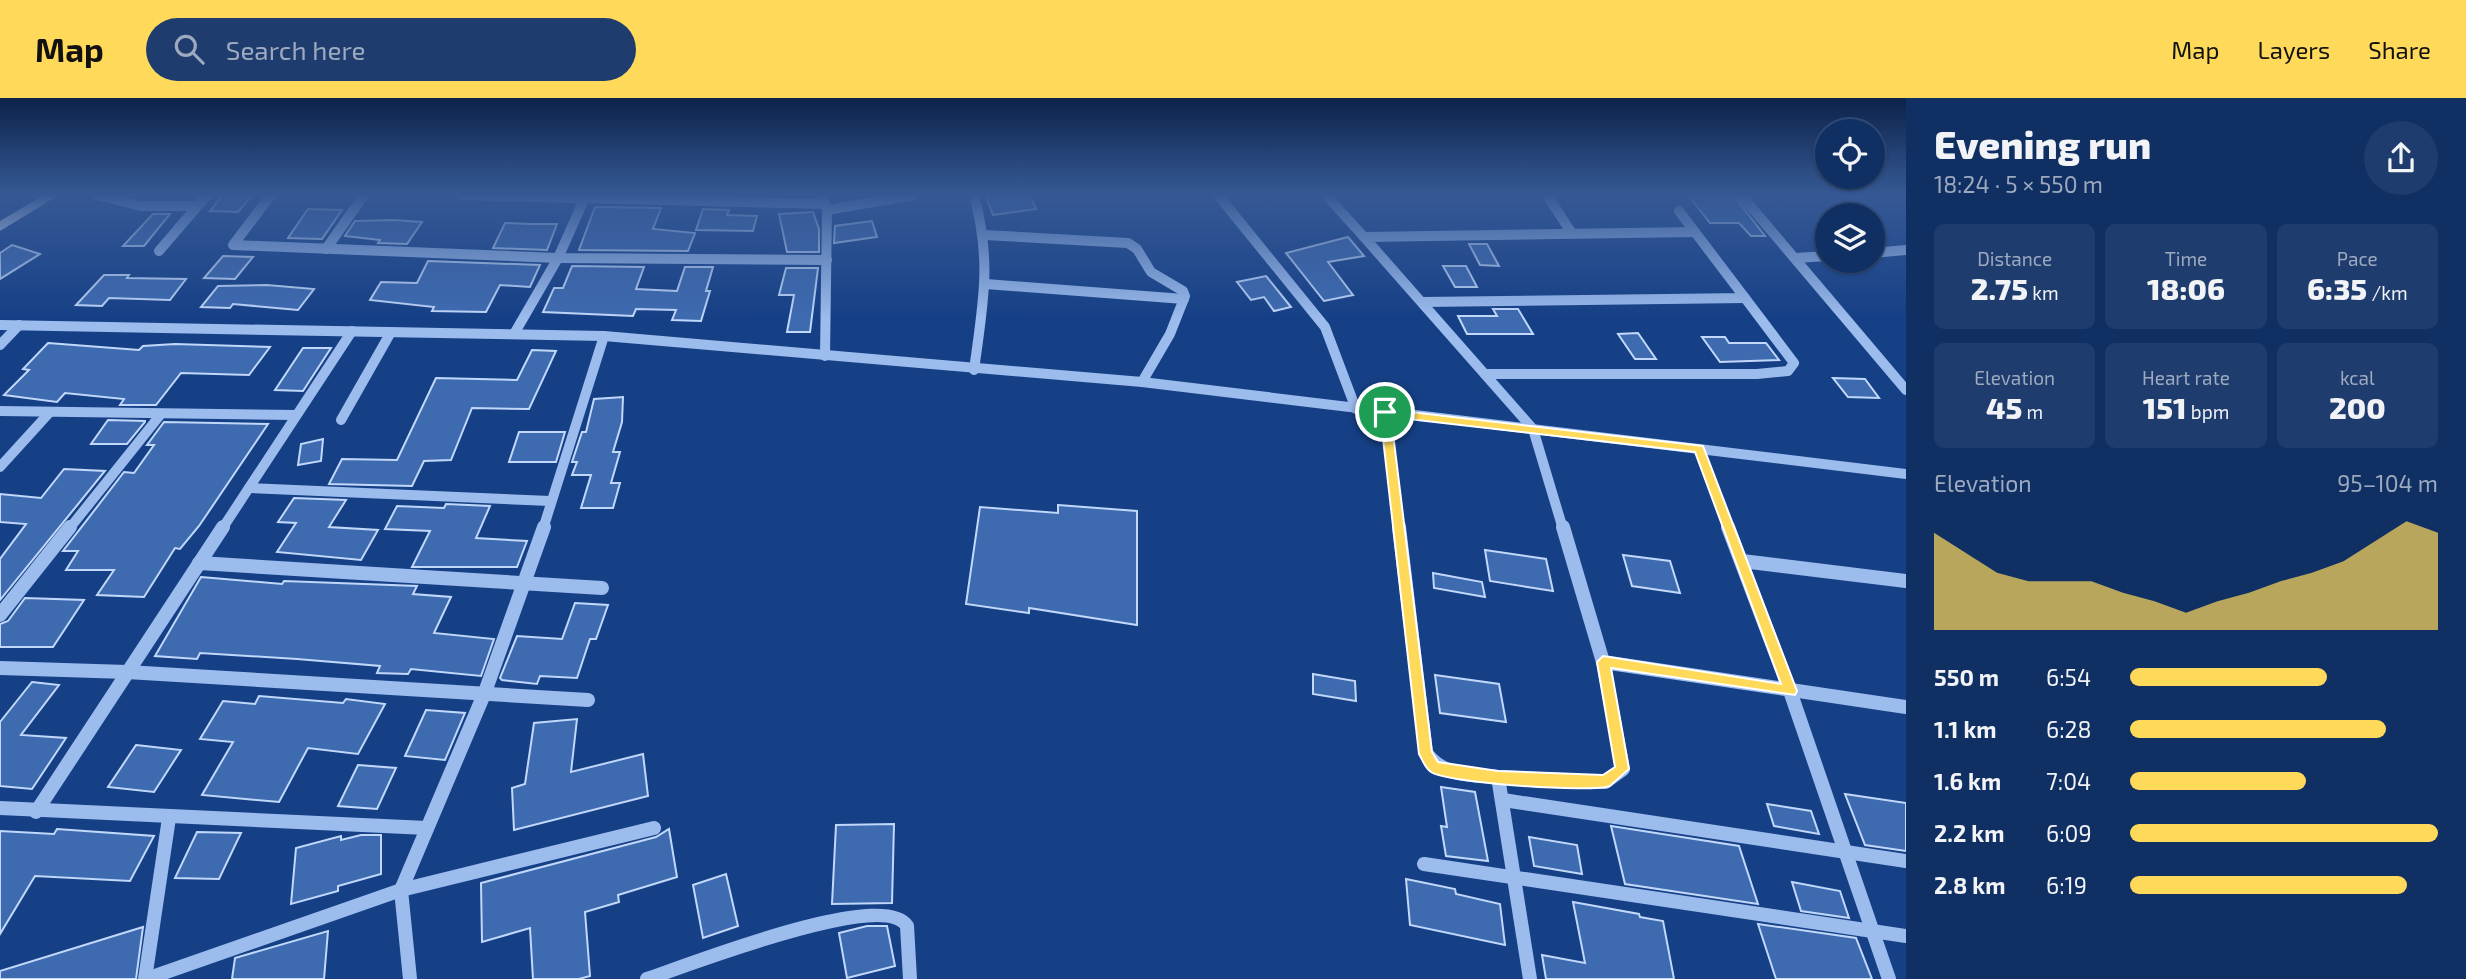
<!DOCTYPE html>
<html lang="en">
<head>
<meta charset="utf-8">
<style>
	body { margin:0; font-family:"Exo 2",sans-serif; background:#1e3c6d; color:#f1f3f6; height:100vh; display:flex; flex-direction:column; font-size:26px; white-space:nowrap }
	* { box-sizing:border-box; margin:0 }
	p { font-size:23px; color:#9ca9bf }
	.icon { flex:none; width:38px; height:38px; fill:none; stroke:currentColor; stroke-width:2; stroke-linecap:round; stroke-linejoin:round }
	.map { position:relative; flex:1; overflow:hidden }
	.details { display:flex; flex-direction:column; background:#103064; width:560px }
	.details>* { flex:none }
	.controls { position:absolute; left:1815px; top:21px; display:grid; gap:14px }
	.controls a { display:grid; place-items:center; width:70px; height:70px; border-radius:50%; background:#103064; box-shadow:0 2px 5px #0004,0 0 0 2px #304b78; font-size:35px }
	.pin { position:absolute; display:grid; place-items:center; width:60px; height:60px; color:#fff; margin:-30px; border:4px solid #fff; border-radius:50%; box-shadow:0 2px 7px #0007 }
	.round { display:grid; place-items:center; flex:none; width:74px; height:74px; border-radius:37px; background:#1e3c6d }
	.headline { display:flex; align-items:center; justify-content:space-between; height:119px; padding:0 28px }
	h1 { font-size:38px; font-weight:800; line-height:52px }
	.stats { display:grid; grid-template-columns:repeat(3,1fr); gap:10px; height:119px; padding:7px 28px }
	.stats div { display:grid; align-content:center; border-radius:10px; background:#1e3c6d; text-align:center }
	.stats b { font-size:30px; font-weight:800 }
	.stats small { font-size:19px; font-weight:400 }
	.stats p { font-size:19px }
	.chart { height:196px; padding:14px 28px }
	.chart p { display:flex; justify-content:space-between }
	.chart svg { width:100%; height:126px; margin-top:7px; fill:#ffd959; opacity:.7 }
	ul { padding:0 28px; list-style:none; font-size:23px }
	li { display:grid; grid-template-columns:112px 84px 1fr; align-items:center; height:52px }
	li i { height:18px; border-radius:9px; background:#ffd959 }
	header { display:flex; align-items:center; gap:42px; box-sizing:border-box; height:98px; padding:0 35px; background:#ffd959; color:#111 }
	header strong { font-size:33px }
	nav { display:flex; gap:38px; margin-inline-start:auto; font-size:24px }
	.search { width:490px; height:63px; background:#1e3c6d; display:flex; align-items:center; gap:18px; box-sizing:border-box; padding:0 24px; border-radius:38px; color:#9ca9bf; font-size:26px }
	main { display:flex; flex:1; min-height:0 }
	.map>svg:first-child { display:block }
</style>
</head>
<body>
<header>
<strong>Map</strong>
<div class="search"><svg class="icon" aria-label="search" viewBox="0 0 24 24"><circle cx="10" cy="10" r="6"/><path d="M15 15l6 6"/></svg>Search here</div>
<nav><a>Map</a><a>Layers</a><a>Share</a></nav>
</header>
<main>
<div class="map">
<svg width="1906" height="881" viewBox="0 0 1906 881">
	<rect width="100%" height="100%" fill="#164086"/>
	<g fill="#3e6ab0" stroke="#c1d8fa" stroke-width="2">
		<path d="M223 97H252L238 114 210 113Z"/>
		<path d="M997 97H1030L1036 111 993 117 986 98Z"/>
		<path d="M1688 97H1733L1765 138H1751L1739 125H1710Z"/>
		<path d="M595 109 661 110 653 131 695 135 688 153 579 152Z"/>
		<path d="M308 111 342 112 322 141 288 140Z"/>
		<path d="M703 111 729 112 727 117 757 118 753 133 696 132Z"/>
		<path d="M813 114 819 131V154H787L779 116Z"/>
		<path d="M153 116H170L144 148H123Z"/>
		<path d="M355 123 393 122 422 124 407 146 378 145 380 142 345 138Z"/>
		<path d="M872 123 877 139 834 145 835 128Z"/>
		<path d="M505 125 530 126H557L547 152 493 150Z"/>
		<path d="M1348 139 1364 158 1328 164 1353 197 1324 203 1286 155Z"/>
		<path d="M1469 146H1487L1499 168 1480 167Z"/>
		<path d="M12 147 40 156 0 181V155Z"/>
		<path d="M223 158 253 159 235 181 204 180Z"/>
		<path d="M428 163 540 167 530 189 500 187 486 214 432 213 434 209 370 202 381 184 417 185Z"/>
		<path d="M572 168 644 169 636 191 677 193 685 169H713L706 193H710L701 223 672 222 676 212 636 211 633 218 543 214 554 190H563Z"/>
		<path d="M1443 168H1466L1477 189H1455Z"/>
		<path d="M786 170H818L810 234H787L794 197H779Z"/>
		<path d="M104 177H129L127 180 186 181 170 202 109 200 102 208 76 207Z"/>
		<path d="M1266 178 1291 209 1274 213 1264 199 1251 202 1237 184Z"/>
		<path d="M267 187 314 191 298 212 233 206 230 210 201 209 218 188Z"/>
		<path d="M1493 211H1518L1533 236H1467L1458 218H1497Z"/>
		<path d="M1638 235 1656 261H1635L1618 236Z"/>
		<path d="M1702 239H1725L1729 245H1766L1779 262 1720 264Z"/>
		<path d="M48 245 139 252 143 248 175 246 270 249 249 277 181 275 156 307H120L124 301 65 295 57 304 4 297 29 272 23 271Z"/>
		<path d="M303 250H331L303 293 275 292Z"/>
		<path d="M532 252 556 253 529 311 472 310 451 362 424 363 412 388 329 386 342 361 397 362 436 280 517 282Z"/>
		<path d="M1833 280 1865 281 1879 300 1848 299Z"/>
		<path d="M623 299 622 324 613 354H620L611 385H620L613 410H581L591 377H572L577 364H572L582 334H586L594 301Z"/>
		<path d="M108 322 145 323V324L127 346H91Z"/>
		<path d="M164 324 268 326 199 428 180 451 175 450 144 499 97 497 114 472H66L78 453H63L124 374 134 375 154 347H147Z"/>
		<path d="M519 334H565L556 364H509Z"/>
		<path d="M323 341 321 363 298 367 301 346Z"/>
		<path d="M64 371 105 373 0 502V461L26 426 0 424V396L41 400Z"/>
		<path d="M294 400 346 402 329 429 378 432 361 462 277 454 296 425 278 424Z"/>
		<path d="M446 406 490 408 476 440 527 443 517 469H412L430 433 385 431 397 408 444 410Z"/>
		<path d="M1058 407 1137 413V527L1029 510V515L966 506 980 409 1058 415Z"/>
		<path d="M1485 452 1546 461 1553 493 1490 483Z"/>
		<path d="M1623 457 1670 463 1680 495 1632 488Z"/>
		<path d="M1433 475 1482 484 1485 499 1434 490Z"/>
		<path d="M201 479 282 486 284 483 417 488 413 496 451 499 434 535 494 541 481 578 411 571 408 576 377 575 380 568 297 561 200 555 197 561 155 558Z"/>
		<path d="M25 500 84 502 53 549H0V526L8 523Z"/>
		<path d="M575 505 608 507 596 541H590L577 580 540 578 537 586 502 582 500 580 517 538 562 541Z"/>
		<path d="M1313 576 1355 583 1356 603 1313 596Z"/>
		<path d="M1435 577 1499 586 1506 624 1440 615Z"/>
		<path d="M32 584 59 587 21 637 66 640 32 691 0 688V624Z"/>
		<path d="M259 598 343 605 346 601 385 606 358 656 308 650 279 704 202 697 233 644 200 641 223 603 255 606Z"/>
		<path d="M426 612 465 615 445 662 405 658Z"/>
		<path d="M577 621 571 674 643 656 648 698 514 732 512 690 525 686 534 625Z"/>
		<path d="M136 647 181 652 154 694 108 689Z"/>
		<path d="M358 667 396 670 377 711 338 708Z"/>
		<path d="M1441 689 1475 694 1488 763 1446 758 1441 728 1447 729Z"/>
		<path d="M1845 696 1906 705V753L1865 747Z"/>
		<path d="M1767 706 1811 713 1819 736 1774 728Z"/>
		<path d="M894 726 892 805 832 806 836 727Z"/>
		<path d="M1611 728 1739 748 1758 806 1625 786Z"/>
		<path d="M57 731 154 738 130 783 35 778 0 836V733L54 736Z"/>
		<path d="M669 731 677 779 618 797 619 804 585 814 590 878 579 881H533L530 830 482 844 481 785 656 739Z"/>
		<path d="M197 734 241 735 219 781 175 780Z"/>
		<path d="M361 737H381V776L338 788V793L291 806 296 750 341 738V742Z"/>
		<path d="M1529 739 1577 747 1582 776 1534 768Z"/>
		<path d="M726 776 738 828 703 840 693 787Z"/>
		<path d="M1406 781 1455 791 1456 796 1500 806 1505 847 1410 827Z"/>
		<path d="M1792 784 1840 793 1849 820 1801 813Z"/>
		<path d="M1573 804 1639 816 1640 819 1663 823 1674 881H1546L1542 857 1585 865Z"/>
		<path d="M1758 826 1856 840 1872 881H1776Z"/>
		<path d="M867 828H887L895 868 847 880 839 835Z"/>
		<path d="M143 829 136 881H0V873Z"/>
		<path d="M328 833 324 881H232L235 860Z"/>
	</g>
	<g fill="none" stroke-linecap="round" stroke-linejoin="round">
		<g stroke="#9cbcee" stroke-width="10">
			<path d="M97 97 141 108H197"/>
			<path d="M271 97 233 147 558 160 827 162"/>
			<path d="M461 97 825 106"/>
			<path d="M822 97 827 112 825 258"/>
			<path d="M974 97C992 164 983 205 974 272"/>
			<path d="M1218 97 1325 229 1356 311"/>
			<path d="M1326 97 1364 139"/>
			<path d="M1547 97 1571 134"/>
			<path d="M1741 97 1906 292"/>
			<path d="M827 112 914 97"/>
			<path d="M985 137 1128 145 1137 151 1151 174 1183 193 1185 198 1170 236 1142 284"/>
			<path d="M326 151 364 97"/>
			<path d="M159 153 207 97"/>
			<path d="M1872 155 1906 152"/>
			<path d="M1796 160 1827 158"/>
			<path d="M986 186 1184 201"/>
			<path d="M1422 204 1745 200 1679 113"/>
			<path d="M0 227 604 238 1142 284 1906 376"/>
			<path d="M514 236 558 160 586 97"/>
			<path d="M0 247 19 227"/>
			<path d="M1485 276H1757L1788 273 1794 265 1745 200"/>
			<path d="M0 313 295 317"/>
			<path d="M1385 314 1399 431"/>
			<path d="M341 322 391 234"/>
			<path d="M1699 351 1729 431"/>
			<path d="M0 369 50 314"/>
			<path d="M249 390 550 403"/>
			<path d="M69 431 161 316"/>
			<path d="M222 431 352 233"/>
			<path d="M543 431 604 238"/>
			<path d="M1563 431 1533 331 1364 139 1695 134"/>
		</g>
		<g stroke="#9cbcee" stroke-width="14">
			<path d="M1399 429 1426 655C1444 679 1471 677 1498 679"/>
			<path d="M1728 429 1790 593 1889 881"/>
			<path d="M1742 463 1906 483"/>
			<path d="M199 465 602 490"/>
			<path d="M0 517 70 429"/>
			<path d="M1603 564 1906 609"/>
			<path d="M0 570 127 574 588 602"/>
			<path d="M1503 702 1906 763"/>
			<path d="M0 710 427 730"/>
			<path d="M36 714 223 429"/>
			<path d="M1424 766 1906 838"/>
			<path d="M145 881 169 720"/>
			<path d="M146 881 401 792 654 730"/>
			<path d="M410 881 401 792 485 594 544 429"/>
			<path d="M647 881C686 868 883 790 907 828L910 881"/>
			<path d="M1530 881 1498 679 1605 684 1623 671 1603 564 1563 429"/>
		</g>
		<path fill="#e3ecff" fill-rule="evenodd" d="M44 97H59L0 133V123Z"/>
	</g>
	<linearGradient id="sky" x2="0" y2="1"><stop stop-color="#0c234a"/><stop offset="0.44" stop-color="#365995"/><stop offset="1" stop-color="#365995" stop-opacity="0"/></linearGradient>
	<rect width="1906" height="220" fill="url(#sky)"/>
	<path fill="#ffd959" stroke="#fff" stroke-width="2" fill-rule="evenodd" d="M1385 311 1703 348 1797 593 1795 597 1611 570 1629 671 1610 688C1591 695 1447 685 1431 674 1425 670 1422 661 1419 656L1380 314ZM1391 319 1695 354 1781 586 1603 558 1597 564 1615 669 1603 677 1498 673 1438 664 1432 654Z"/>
</svg>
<div class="controls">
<a><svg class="icon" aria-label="locate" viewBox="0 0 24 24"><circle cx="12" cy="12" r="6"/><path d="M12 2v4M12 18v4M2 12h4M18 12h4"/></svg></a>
<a><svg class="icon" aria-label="layers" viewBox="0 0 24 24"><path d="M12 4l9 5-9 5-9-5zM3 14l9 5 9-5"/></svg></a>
</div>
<div class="pin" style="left:1385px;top:314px;background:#1e9e55"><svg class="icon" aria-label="arrive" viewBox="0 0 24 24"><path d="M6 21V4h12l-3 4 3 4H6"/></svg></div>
</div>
<section class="details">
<div class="headline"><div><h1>Evening run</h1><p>18:24 · 5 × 550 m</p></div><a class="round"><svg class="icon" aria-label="share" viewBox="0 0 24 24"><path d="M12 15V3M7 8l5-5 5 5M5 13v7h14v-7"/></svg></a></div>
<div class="stats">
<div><p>Distance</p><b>2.75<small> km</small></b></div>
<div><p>Time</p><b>18:06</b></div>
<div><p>Pace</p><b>6:35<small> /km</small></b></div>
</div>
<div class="stats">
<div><p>Elevation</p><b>45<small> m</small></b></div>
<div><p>Heart rate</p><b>151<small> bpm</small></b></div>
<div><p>kcal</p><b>200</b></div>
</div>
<div class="chart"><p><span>Elevation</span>95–104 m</p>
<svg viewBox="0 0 160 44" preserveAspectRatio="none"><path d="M0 44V10L10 17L20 24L30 27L40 27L50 27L60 31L70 34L80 38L90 34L100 31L110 27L120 24L130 20L140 13L150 6L160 10V44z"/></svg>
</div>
<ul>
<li><b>550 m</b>6:54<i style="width:64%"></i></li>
<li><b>1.1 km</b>6:28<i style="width:83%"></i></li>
<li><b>1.6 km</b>7:04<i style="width:57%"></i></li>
<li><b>2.2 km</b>6:09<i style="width:100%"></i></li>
<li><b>2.8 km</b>6:19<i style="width:90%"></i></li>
</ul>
</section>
</main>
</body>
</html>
